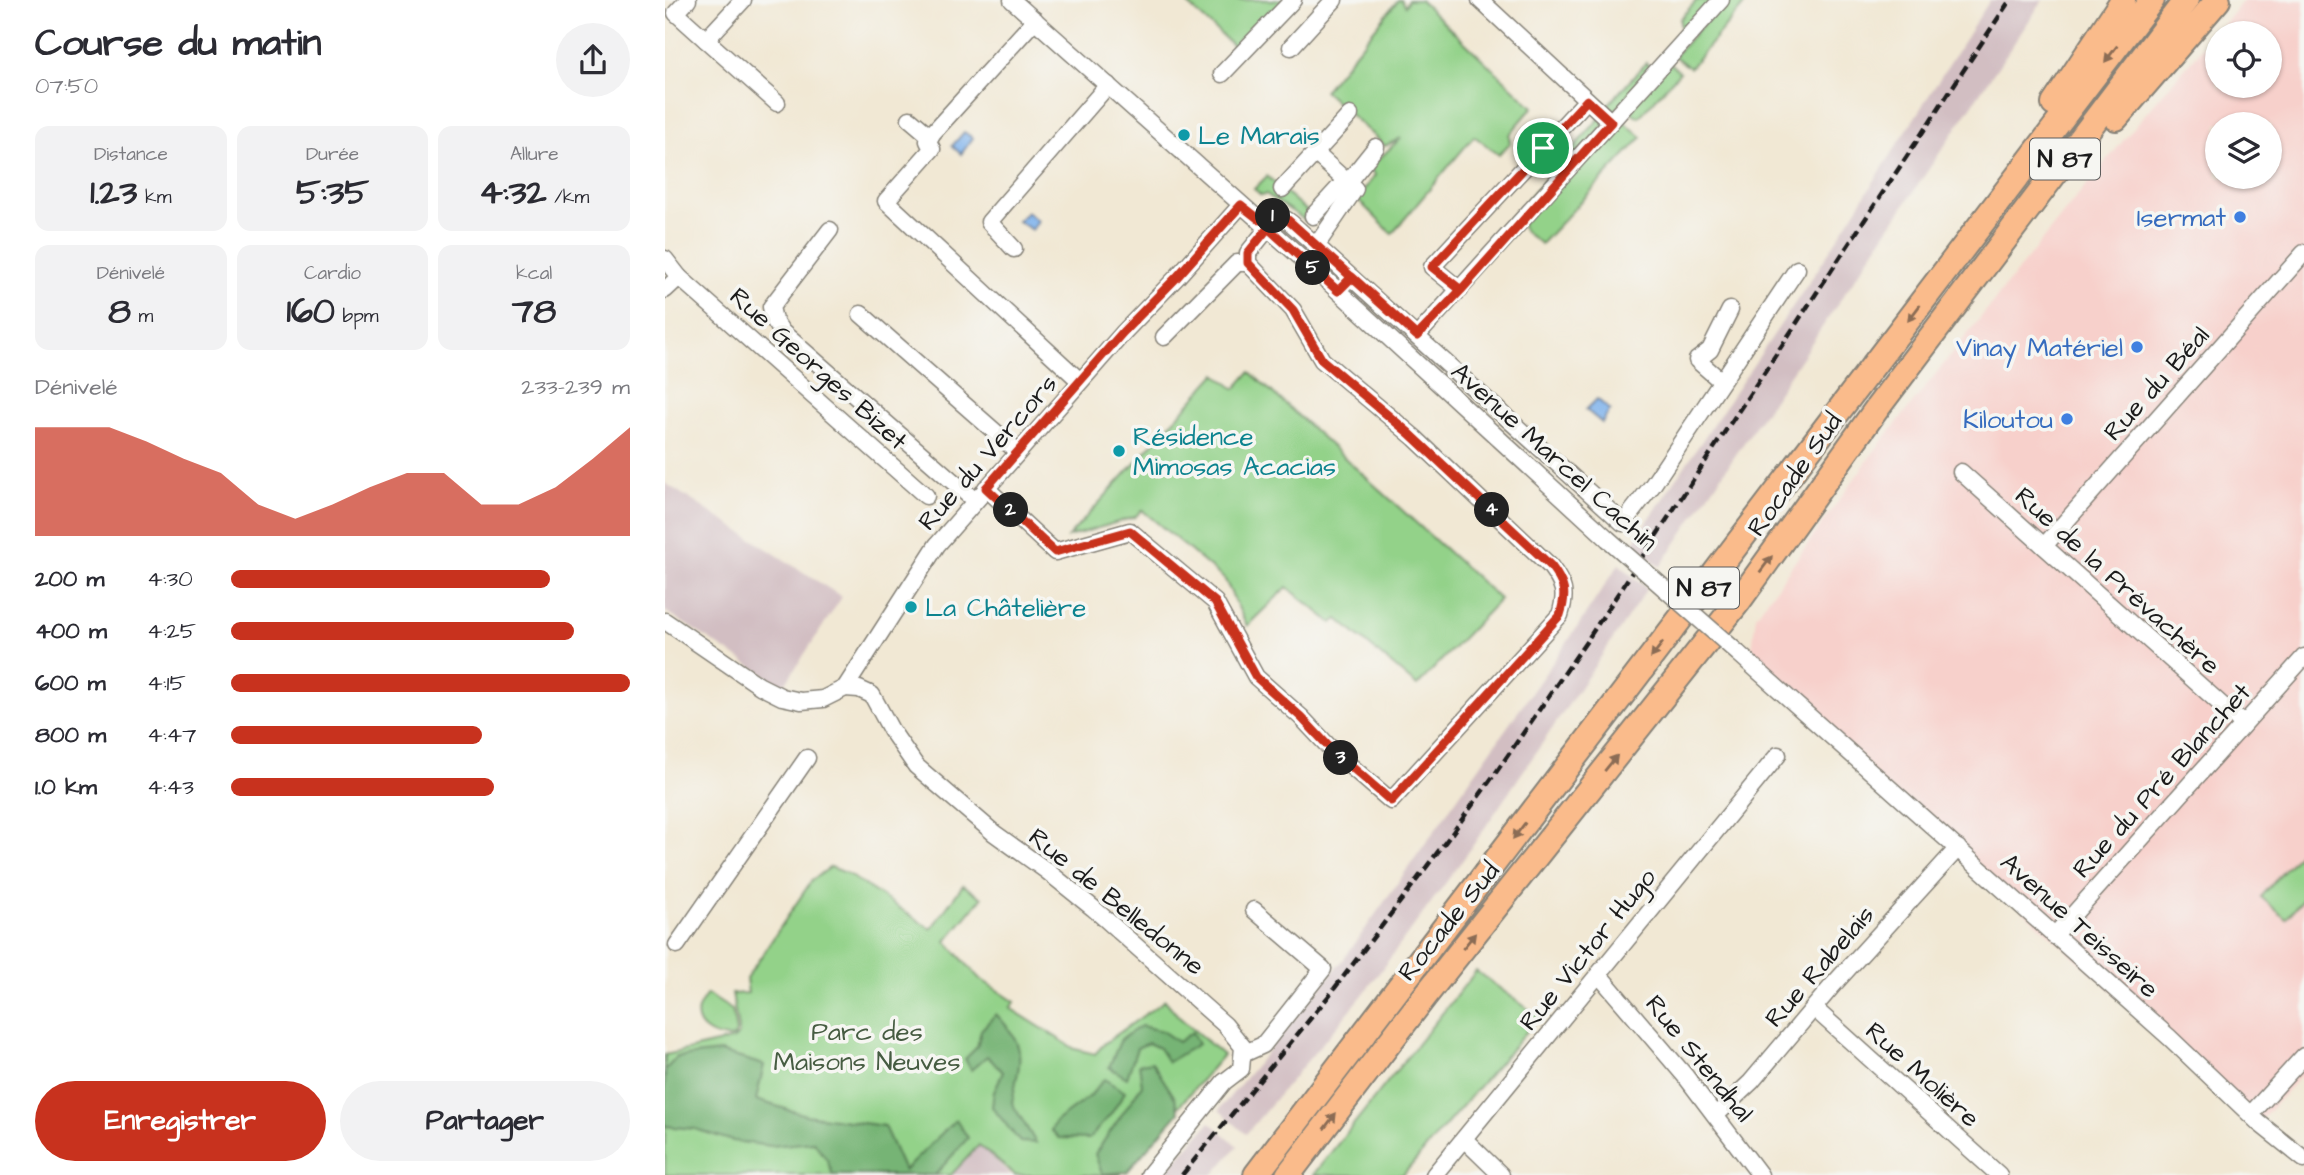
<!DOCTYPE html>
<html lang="fr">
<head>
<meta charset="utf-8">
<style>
	body { margin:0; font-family:"Architects Daughter",sans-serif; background:#f2f2f3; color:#2b2b33; height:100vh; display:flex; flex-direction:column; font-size:26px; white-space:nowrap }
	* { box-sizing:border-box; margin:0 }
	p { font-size:23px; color:#7c7c81 }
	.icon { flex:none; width:38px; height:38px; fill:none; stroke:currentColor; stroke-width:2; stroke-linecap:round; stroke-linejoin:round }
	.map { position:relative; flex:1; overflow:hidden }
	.drawer { display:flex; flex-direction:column; background:#fff; width:665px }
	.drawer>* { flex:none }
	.tools { position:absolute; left:1540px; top:21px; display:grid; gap:14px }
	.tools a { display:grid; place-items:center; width:77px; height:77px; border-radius:50%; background:#fff; box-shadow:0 2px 5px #0004; font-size:35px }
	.pin { position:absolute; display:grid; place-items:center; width:60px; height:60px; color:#fff; margin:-30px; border:4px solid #fff; border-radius:50%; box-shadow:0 2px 7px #0007 }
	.km { position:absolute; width:35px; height:35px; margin:-18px; border-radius:50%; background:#222; color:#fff; font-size:19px; line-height:35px; text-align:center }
	.round { display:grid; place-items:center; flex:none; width:74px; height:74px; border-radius:37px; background:#f2f2f3 }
	.overview { display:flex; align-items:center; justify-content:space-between; height:119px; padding:0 35px }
	h1 { font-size:38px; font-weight:700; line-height:52px }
	.figures { display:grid; grid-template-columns:repeat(3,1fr); gap:10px; height:119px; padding:7px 35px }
	.figures div { display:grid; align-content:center; border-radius:14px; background:#f2f2f3; text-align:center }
	.figures b { font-size:35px; font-weight:700 }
	.figures small { font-size:19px; font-weight:400 }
	.figures p { font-size:19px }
	.chart { height:196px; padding:14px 35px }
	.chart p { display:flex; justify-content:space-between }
	.chart svg { width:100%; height:126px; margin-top:7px; fill:#c8321e; opacity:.7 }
	.cta { display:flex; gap:14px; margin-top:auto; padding:14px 35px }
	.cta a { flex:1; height:80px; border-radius:42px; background:#c8321e; color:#fff; font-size:28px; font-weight:700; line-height:80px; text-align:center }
	.cta a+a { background:#f2f2f3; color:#2b2b33 }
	ul { padding:0 35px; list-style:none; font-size:23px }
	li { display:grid; grid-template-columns:112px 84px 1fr; align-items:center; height:52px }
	li i { height:18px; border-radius:9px; background:#c8321e }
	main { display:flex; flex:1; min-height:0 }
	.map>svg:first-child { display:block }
</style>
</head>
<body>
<main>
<section class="drawer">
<div class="overview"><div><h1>Course du matin</h1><p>07:50</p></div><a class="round"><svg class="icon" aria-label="share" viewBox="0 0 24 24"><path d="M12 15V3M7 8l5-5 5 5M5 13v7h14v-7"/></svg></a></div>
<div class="figures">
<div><p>Distance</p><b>1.23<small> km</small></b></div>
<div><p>Durée</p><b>5:35</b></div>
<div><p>Allure</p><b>4:32<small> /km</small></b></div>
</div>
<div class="figures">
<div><p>Dénivelé</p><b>8<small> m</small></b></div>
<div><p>Cardio</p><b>160<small> bpm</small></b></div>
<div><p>kcal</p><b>78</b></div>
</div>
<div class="chart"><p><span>Dénivelé</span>233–239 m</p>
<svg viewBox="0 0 160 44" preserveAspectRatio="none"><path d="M0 44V6L10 6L20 6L30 11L40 17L50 22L60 33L70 38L80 33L90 27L100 22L110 22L120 33L130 33L140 27L150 17L160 6V44z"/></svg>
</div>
<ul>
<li><b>200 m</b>4:30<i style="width:80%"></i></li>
<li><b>400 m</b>4:25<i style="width:86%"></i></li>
<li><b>600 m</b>4:15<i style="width:100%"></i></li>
<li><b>800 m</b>4:47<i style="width:63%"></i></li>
<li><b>1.0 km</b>4:43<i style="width:66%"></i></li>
</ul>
<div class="cta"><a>Enregistrer</a><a>Partager</a></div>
</section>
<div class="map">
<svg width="1639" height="1175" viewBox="0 0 1639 1175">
	<rect width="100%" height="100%" fill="#f6f6f2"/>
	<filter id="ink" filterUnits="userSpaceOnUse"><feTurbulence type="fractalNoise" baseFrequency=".0143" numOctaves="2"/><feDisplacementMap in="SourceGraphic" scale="14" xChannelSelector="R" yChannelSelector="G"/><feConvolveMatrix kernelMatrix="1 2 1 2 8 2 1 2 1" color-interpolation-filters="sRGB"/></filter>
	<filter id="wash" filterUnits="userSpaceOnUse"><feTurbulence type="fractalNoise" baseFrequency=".00686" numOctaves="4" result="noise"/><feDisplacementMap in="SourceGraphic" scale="28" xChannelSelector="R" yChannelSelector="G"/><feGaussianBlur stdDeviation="1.57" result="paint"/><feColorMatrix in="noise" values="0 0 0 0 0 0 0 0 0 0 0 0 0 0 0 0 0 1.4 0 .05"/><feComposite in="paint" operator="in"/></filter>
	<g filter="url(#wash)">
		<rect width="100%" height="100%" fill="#f1e8d4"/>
		<path fill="#f7d0cb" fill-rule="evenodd" d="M1579 0H1639V1072L1594 1123 1085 665 1091 616 1208 453 1405 205 1486 107ZM1552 33H1605V86H1552ZM1552 124H1605V177H1552Z"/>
		<g fill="#d2bec2">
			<path d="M1325 0H1378L995 567 968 543 1153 269Z"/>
			<path d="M0 483 177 597 118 687 0 611Z"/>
			<path d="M954 564 982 589 802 854 697 996 581 1134 554 1110 679 959 905 638Z"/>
			<path d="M545 1122 573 1146 548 1175H498Z"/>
			<path d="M314 1145 346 1175H286Z"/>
		</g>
		<g fill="#93d289" stroke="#587752" stroke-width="2">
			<path d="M518 0H622L575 52Z"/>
			<path d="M733 0H736L740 6 743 0H755L868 107 844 135 845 143 834 155 809 136 727 234 692 199 710 175 704 168 736 138 720 146 659 91Z"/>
			<path d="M1032 0H1051L1024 30 1015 26V19Z"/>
			<path d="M1060 0H1083L1025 68 1009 56Z"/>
			<path d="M1003 62 1015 72 974 117 961 109Z"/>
			<path d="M981 63 988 70 949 112 942 106Z"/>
			<path d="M953 117 977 137 876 244 860 232 856 225Z"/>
			<path d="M935 118 941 123 796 284 790 280Z"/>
			<path d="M602 176 643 212 640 220 601 194 596 195 589 189Z"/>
			<path d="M585 372 835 599 752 686 673 619 667 623 622 587 582 626 560 580 477 510 470 517 403 537 551 374 570 389Z"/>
			<path d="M1639 848V898L1621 919 1596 897Z"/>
			<path d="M166 867 181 873 266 929 298 885 317 898 281 941 314 978 350 1002 345 1008 410 1049 430 1054 440 1043 500 1000 514 1017 558 1055 455 1175H350L314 1145 286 1175H0V1055L69 1039 74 1034 67 994 83 993 81 979 147 880Z"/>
			<path d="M811 971 874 1017 738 1175H648Z"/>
			<path d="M42 994 67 1010 71 1032 69 1037C53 1040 28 1030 33 1009 35 1004 39 998 42 994Z"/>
		</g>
		<g fill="#76b475" stroke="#496848" stroke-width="2">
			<path d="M331 1014C365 1049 354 1060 347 1103L371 1143 355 1142 327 1107 329 1091 338 1072 322 1056 306 1070 300 1059 312 1047 316 1030Z"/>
			<path d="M476 1026 497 1031 513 1042 527 1032 533 1044 503 1062 494 1048 483 1043 472 1048 462 1078 444 1067 456 1039Z"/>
			<path d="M55 1052 99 1065 91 1100 141 1115 219 1126 239 1171 291 1119 303 1138 270 1175H168L162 1160 149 1142 106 1146 68 1141 30 1129 0 1126V1070L12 1057Z"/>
			<path d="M487 1062 510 1098 514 1112 462 1172 437 1174 430 1154 477 1085 474 1064Z"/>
			<path d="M439 1079 460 1092 446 1114 424 1139 394 1138 386 1130 391 1121 425 1096Z"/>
		</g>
		<g fill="#7fb2ec" stroke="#4e6784" stroke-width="2">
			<path d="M299 132 308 138 296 154 287 146Z"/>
			<path d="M362 212 373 221 367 230 353 221Z"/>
			<path d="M932 399 945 410 937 423 921 410Z"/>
		</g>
	</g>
	<g filter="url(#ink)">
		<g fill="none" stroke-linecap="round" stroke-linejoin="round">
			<g stroke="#868278" stroke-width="19">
				<g id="minor">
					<path d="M23 0 11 13 41 40 78 0"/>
					<path d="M347 0 659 278 943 539"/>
					<path d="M815 0 946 122"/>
					<path d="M41 40 112 103"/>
					<path d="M626 47 669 0"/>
					<path d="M557 74 628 0"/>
					<path d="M245 119 265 136 370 20"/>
					<path d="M266 136 263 141 267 149 221 201 415 381"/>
					<path d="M650 153 690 189 651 246"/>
					<path d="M683 182 711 147"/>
					<path d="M617 189 685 115"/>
					<path d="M648 216 681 180"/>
					<path d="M595 220C607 215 615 214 626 223L958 523 987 486 1132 269"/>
					<path d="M165 230 106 307 109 320 117 332 309 500"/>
					<path d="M349 249 324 222 443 85"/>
					<path d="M0 259 14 277"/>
					<path d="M0 290 14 277 261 496"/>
					<path d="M795 290 767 267 922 100"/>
					<path d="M196 314 353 452"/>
					<path d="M752 336 1056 0"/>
					<path d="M499 337 572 263H583"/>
					<path d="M1056 381 1032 360 1045 350 1065 310"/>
					<path d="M1296 472 1578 724"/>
					<path d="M321 488 390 552 465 531 550 602 591 677 636 717 667 750 726 801 895 615C902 593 899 585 885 566L750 438 657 360 628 310 583 263V253L603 228"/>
					<path d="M1379 546 1639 253"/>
					<path d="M0 621 95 686 117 697 136 701 158 699 180 688 272 545 459 332 512 277 576 205"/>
					<path d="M1073 653 1505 1038 1594 1123 1639 1159"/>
					<path d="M180 688 194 689 207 695 226 730 251 766 329 833 382 871 428 908 560 1025 578 1047 576 1069 559 1082 484 1175"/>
					<path d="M1389 936 1639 657"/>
					<path d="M12 945 142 758"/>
					<path d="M934 975 1021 1077 1095 1175"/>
					<path d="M1150 1009 1334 1175"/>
					<path d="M578 1054 598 1045 658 969 589 910"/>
					<path d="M1586 1114 1639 1056"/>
					<path d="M1051 1115 1086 1082 1168 985 1293 848"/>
					<path d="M799 1139 836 1175"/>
					<path d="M769 1175 1113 755"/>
				</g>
			</g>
			<g stroke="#868278" stroke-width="28">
				<g id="highway">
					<path d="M1389 104 1458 0"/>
					<path d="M1451 118 1553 0"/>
					<path d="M591 1175 1487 0"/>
					<path d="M623 1175 760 996 1073 602 1213 407 1521 0"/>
				</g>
			</g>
			<use href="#minor" stroke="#fff" stroke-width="16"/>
			<use href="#highway" stroke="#fabb8b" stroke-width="24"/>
			<path stroke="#1c1c1c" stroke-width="4.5" stroke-dasharray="10 5" stroke-linecap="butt" d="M517 1175 663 997 788 832 832 771 921 642 1345 0"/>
			<g stroke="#868278" stroke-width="19" stroke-linecap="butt">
				<path id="minor-bridge" d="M943 539 1073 653"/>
			</g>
			<use href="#minor-bridge" stroke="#fff" stroke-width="16"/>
		</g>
		<defs><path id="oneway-solid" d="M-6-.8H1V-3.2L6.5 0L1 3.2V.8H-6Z" transform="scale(1.75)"/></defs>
		<g fill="#8b6c54">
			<use href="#oneway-solid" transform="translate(1446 54) rotate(127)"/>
			<use href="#oneway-solid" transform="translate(1249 313) rotate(127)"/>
			<use href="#oneway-solid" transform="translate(1101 564) rotate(-53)"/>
			<use href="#oneway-solid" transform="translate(992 650) rotate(127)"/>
			<use href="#oneway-solid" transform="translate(946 763) rotate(-51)"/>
			<use href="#oneway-solid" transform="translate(854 831) rotate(127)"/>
			<use href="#oneway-solid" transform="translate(804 941) rotate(-51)"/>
			<use href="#oneway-solid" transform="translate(665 1121) rotate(-53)"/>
		</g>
	</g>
	<g fill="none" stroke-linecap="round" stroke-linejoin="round" filter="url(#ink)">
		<g stroke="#fff" stroke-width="14">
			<path id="route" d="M878 148 767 267 796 290 752 336 623 220C612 215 606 215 595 220L576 205 512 277 458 332 321 488 390 552 465 531 550 602 591 677 636 717 667 750 726 801 895 615C902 593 900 585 886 566L744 433 657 360 628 310 583 263V253L603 228 673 291 687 277 752 336 796 290 946 122 922 100 878 148"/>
		</g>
		<use href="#route" stroke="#c8321e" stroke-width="9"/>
	</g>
	<g fill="#0f9aa8" stroke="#f6f6f2" stroke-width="2.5">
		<circle cx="519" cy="135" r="7"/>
		<circle cx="454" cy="451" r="7"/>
		<circle cx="246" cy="607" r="7"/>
	</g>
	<g fill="#3f7fe0" stroke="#f6f6f2" stroke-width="2.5">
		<circle cx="1575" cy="217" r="7"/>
		<circle cx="1472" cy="347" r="7"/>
		<circle cx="1402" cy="419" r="7"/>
	</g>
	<g text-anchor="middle" stroke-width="7" stroke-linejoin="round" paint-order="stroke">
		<g fill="#f6f6f2" stroke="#5d5d5c" stroke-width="2">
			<rect x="1365" y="138.5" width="70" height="41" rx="5"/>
			<rect x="1004" y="567.5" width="70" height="41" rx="5"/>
		</g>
		<g font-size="24" font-weight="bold" fill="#1c1c1c">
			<text x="1400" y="167">N 87</text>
			<text x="1039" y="596">N 87</text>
		</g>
		<g font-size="26" fill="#0d838f" stroke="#f6f6f2" text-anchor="start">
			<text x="533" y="144">Le Marais</text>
			<text x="468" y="445">Résidence<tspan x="468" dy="30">Mimosas Acacias</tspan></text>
			<text x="260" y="616">La Châtelière</text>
		</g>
		<g font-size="26" fill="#366cbe" stroke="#f6f6f2" text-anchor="end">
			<text x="1561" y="226">Isermat</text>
			<text x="1458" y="356">Vinay Matériel</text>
			<text x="1388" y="428">Kiloutou</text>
		</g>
		<g font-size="26" fill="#1c1c1c" stroke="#f6f6f2">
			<text transform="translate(154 368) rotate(42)" y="9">Rue Georges Bizet</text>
			<text transform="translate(1491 383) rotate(-48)" y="9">Rue du Béal</text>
			<text transform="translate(322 452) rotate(-49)" y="9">Rue du Vercors</text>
			<text transform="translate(890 456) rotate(42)" y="9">Avenue Marcel Cachin</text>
			<text transform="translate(1129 474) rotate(-55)" y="9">Rocade Sud</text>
			<text transform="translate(1453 580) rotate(42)" y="9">Rue de la Prévachère</text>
			<text transform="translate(1496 780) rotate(-48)" y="9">Rue du Pré Blanchet</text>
			<text transform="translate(452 901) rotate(39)" y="9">Rue de Belledonne</text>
			<text transform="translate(783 921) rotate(-51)" y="9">Rocade Sud</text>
			<text transform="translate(1415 925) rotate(42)" y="9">Avenue Teisseire</text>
			<text transform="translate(922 949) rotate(-51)" y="9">Rue Victor Hugo</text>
			<text transform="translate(1154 966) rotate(-49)" y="9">Rue Rabelais</text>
			<text transform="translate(1035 1058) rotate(51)" y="9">Rue Stendhal</text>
			<text transform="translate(1258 1074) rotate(42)" y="9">Rue Molière</text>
		</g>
		<g font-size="26" fill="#465c42" stroke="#f6f6f2">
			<text x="202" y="1040">Parc des<tspan x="202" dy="30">Maisons Neuves</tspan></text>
		</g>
	</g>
</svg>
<div class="tools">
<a><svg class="icon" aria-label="locate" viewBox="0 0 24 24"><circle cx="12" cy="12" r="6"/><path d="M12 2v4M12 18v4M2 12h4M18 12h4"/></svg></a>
<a><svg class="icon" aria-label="layers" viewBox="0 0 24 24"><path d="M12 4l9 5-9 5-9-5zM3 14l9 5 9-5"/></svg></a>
</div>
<div class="pin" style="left:878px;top:148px;background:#1e9e55"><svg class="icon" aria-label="arrive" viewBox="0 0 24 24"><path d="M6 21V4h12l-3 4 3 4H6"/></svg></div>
<b class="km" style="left:608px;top:216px">1</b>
<b class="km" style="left:346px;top:510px">2</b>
<b class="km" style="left:676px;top:758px">3</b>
<b class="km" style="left:827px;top:510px">4</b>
<b class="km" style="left:648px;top:268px">5</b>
</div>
</main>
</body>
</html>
